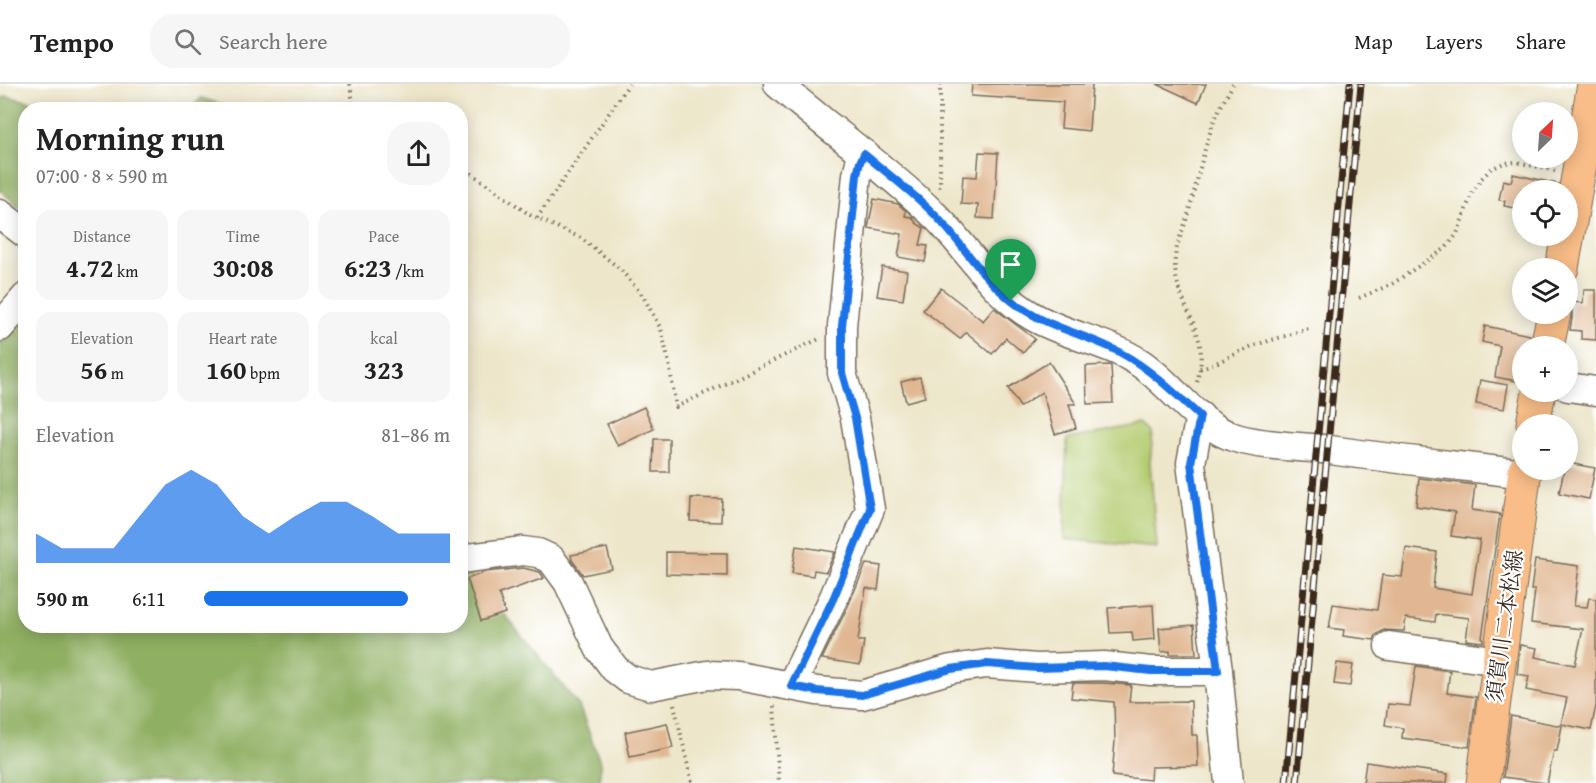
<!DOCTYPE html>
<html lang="en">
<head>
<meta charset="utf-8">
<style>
	body { margin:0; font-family:"Gentium Book Plus","Noto Serif JP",serif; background:#f6f6f6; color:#222; height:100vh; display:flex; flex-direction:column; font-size:22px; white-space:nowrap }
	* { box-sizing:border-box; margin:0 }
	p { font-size:20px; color:#767676 }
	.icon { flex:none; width:33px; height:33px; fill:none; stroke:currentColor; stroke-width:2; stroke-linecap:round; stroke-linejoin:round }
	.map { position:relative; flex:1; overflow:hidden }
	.side { position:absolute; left:18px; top:18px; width:450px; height:531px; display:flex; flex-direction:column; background:#fff; border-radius:24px; box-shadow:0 3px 15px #0003 }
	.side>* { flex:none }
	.needle { width:39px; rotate:25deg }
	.buttons { position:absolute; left:1512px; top:18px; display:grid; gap:12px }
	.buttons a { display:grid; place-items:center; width:66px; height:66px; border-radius:50%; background:#fff; box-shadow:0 3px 15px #0003; font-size:30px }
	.pin { position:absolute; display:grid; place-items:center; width:51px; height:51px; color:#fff; margin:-62px -26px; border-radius:50% 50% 50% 0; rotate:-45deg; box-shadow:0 0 6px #0007 }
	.pin .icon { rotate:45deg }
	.round { display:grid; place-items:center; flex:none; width:63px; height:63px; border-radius:24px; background:#f6f6f6 }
	.overview { display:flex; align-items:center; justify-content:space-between; height:102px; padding:0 18px }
	h1 { font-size:33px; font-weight:700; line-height:45px }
	.metrics { display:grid; grid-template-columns:repeat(3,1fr); gap:9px; height:102px; padding:6px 18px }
	.metrics div { display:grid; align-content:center; border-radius:15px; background:#f6f6f6; text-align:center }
	.metrics b { font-size:26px; font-weight:700 }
	.metrics small { font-size:16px; font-weight:400 }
	.metrics p { font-size:16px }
	.chart { height:168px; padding:12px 18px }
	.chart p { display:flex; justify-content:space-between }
	.chart svg { width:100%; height:108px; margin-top:6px; fill:#1a73e8; opacity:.7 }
	ul { padding:0 18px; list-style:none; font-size:20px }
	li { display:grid; grid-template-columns:96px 72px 1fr; align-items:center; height:45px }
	li i { height:15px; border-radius:8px; background:#1a73e8 }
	header { display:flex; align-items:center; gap:36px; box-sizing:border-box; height:84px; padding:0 30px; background:#fff; border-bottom:2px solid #e0e0e0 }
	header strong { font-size:28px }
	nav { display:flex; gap:33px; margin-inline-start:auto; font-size:21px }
	.search { width:420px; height:54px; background:#f6f6f6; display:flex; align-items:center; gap:15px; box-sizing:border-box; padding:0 21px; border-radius:24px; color:#767676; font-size:22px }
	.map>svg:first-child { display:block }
</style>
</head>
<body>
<header>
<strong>Tempo</strong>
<div class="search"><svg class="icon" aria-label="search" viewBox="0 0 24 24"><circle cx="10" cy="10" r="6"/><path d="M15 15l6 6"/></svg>Search here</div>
<nav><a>Map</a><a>Layers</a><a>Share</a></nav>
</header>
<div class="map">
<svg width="1596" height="699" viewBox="0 0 1596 699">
	<rect width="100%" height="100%" fill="#fff"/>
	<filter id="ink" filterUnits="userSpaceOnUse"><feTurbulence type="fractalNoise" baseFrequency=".0167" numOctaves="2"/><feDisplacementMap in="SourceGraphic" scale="12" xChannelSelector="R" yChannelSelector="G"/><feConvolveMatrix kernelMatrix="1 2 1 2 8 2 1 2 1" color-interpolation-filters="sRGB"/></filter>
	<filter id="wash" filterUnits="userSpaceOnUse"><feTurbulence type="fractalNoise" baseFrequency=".008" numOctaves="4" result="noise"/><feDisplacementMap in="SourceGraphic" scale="24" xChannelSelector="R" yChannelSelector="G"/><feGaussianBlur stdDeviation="1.35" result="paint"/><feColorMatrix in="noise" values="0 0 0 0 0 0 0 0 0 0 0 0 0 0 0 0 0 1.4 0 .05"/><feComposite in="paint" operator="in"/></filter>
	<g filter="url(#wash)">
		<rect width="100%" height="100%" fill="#ede6ca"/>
		<path fill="#b4cb70" stroke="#787a47" stroke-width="1.5" d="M1145 341 1153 348 1150 379 1157 464 1064 455 1067 355Z"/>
		<g fill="#8faf62" stroke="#656c40" stroke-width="1.5">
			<path d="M6 12 62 25 26 26 25 128 0 106V16Z"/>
			<path d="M201 14 235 25H191Z"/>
			<path d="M25 229 26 542H460L461 473 470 488 579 622 600 678V699H0V260Z"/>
		</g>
		<g id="blocks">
			<g fill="#e0b792">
				<path d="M972 0H1092L1089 47 1061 44 1063 18 971 12Z"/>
				<path d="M1157 0H1206L1198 19Z"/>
				<path d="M979 68 998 69 994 135 977 134 978 121 961 120 963 92 977 93Z"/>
				<path d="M1513 90 1558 100 1556 106H1522V125L1504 122 1505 117 1499 116 1503 96 1511 98Z"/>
				<path d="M874 115 898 120 906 127 905 132 912 133 916 139 924 144 920 161 928 162 925 178 898 173 902 150 868 144Z"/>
				<path d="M882 183 907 187 903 216 877 212Z"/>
				<path d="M941 204 983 237 994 224 1035 255 1023 269 1006 254 992 270 966 248 960 255 923 226Z"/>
				<path d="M1584 206H1596V256L1581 255V247L1570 246 1572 234V218L1583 219Z"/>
				<path d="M1485 242 1530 251 1529 262H1522L1517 297 1495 293 1500 262 1482 258Z"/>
				<path d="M1049 278 1076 320H1069L1076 344 1055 350 1042 308 1020 323 1008 304Z"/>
				<path d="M1109 281 1111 282 1113 319 1087 320 1086 282Z"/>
				<path d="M920 293 925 313 906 318 901 298Z"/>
				<path d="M1480 296 1508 301 1504 325 1476 320Z"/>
				<path d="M644 323 654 345 618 362 607 340Z"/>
				<path d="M654 355H669V388H653Z"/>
				<path d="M1568 379 1595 384 1589 415 1559 409 1564 386H1568Z"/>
				<path d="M1419 394 1475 401 1472 426 1500 430 1482 554H1483V558L1466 556 1469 534 1436 530 1435 538 1406 534 1404 547 1384 546 1376 551 1374 556 1343 552 1344 546 1329 544 1333 520 1377 526 1382 491 1402 493 1406 464 1437 468 1433 504 1472 510 1480 456 1451 452 1455 428 1416 422Z"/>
				<path d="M691 414 722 415 721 438 690 437Z"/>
				<path d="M796 462 835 468 826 488 814 486 813 492 792 489Z"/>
				<path d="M607 464 612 485 583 491 572 476 571 471Z"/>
				<path d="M666 468 727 469V492L666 490Z"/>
				<path d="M1535 476 1579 482 1574 522 1587 523 1589 514 1596 515V622L1591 646 1561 640 1567 614 1526 606 1529 592 1517 590 1520 561 1537 564 1535 573 1575 581 1583 545 1531 539 1535 506H1531Z"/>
				<path d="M866 480 881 482 878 506 866 504 858 557H864L860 581 822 575 849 520Z"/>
				<path d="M523 484 540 488 544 494 499 510 505 529 481 537 467 495 485 488Z"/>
				<path d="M1153 521 1155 555 1133 557 1132 548 1110 549 1108 524Z"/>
				<path d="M1194 541 1196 570H1170V567L1161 568 1159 544Z"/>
				<path d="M1337 579 1353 581 1350 602 1334 600Z"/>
				<path d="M1416 582 1450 587 1447 609 1476 613 1469 663 1402 654 1403 644 1385 641 1388 620 1410 622Z"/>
				<path d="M1073 599H1103L1131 601 1129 618 1191 617 1192 651H1197L1198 682 1151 683 1150 696 1112 692 1115 657 1114 618 1071 614Z"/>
				<path d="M1511 632 1562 642 1557 667H1554L1547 699 1503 693Z"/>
				<path d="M667 639 673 664 630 673 625 648Z"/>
				<path d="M1366 678 1448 690 1447 699H1363Z"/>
			</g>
		</g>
	</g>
	<g filter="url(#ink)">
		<use href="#blocks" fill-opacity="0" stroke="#796c5a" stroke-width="1.5"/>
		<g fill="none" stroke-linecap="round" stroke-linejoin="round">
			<g stroke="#796c5a" stroke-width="31">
				<g id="minor">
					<path d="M778 0C828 44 883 82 931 128 967 161 989 207 1032 232 1066 252 1107 257 1140 279 1173 301 1197 342 1236 354 1267 363 1300 362 1330 366 1395 375 1460 382 1524 390"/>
					<path d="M0 130 26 150"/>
					<path d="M0 243 26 213"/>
					<path d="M1568 303 1596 307"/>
					<path d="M1200 332 1191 379 1218 587 1229 699"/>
					<path d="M460 475 523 467 538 469 551 475 568 498 599 564 615 585 628 595 651 602 707 591 738 592 817 607 862 611 951 585 987 580 1037 584 1104 582 1151 587H1218"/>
					<path d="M1389 562 1500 577"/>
					<path d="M791 602 834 513 870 425 855 334 842 289V242L857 91 860 78 864 70"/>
				</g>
			</g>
			<g stroke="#796c5a" stroke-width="35">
				<g id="major">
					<path d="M1562 184 1594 0"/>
					<path d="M1547 262 1554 230"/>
					<path d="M1533 340 1539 308"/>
					<path d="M1483 699 1525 386"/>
				</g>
			</g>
			<g stroke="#796c5a" stroke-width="4" stroke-dasharray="1.5 4.5" stroke-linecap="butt">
				<path d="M350 0 354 26"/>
				<path d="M940 0V106"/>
				<path d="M460 85 471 89 530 131 581 154 620 185 643 212 661 245 669 279 676 323 819 255"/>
				<path d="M537 134 629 0"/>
				<path d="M1359 214 1392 200 1446 164 1457 150 1472 109 1481 95 1491 85 1504 79 1517 78 1555 87"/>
				<path d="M1200 284 1214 280 1252 262 1311 244"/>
				<path d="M1197 298C1212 247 1179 229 1175 184 1173 165 1183 148 1188 130 1197 99 1203 67 1214 37 1219 24 1227 12 1233 0"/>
				<path d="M674 620 692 699"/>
				<path d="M774 622 779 699"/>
			</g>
			<use href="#minor" stroke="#fff" stroke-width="28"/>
			<use href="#major" stroke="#f8bd88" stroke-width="33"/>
			<g stroke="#3b2a1e" stroke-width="7">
				<g id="rail">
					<path d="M1286 699 1350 0"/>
					<path d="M1297 699 1361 0"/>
				</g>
			</g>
			<use href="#rail" stroke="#fff" stroke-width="4.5" stroke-dasharray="14" stroke-linecap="butt"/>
		</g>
	</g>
	<g fill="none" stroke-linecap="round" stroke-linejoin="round" filter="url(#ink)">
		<g stroke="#fff" stroke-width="12">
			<path id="route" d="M864 70C887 89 912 108 933 129 961 157 981 193 1012 217 1042 241 1077 248 1111 264 1146 280 1172 307 1200 332L1191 379 1218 587H1151L1104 582 1037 584 987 580 951 585 862 611 817 607 791 602 834 513 870 425 855 334 842 289V242L857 91 860 78Z"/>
		</g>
		<use href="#route" stroke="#1a73e8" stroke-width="8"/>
	</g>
	<g text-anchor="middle" stroke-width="4.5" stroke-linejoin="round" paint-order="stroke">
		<g font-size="22" fill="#3b2a1e" stroke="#fff">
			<text transform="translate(1504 542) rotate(-82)" y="8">須賀川二本松線</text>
		</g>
	</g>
</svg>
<div class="buttons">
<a><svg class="needle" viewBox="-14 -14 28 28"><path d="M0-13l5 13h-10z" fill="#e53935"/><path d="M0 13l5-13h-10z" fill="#767676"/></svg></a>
<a><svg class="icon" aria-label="locate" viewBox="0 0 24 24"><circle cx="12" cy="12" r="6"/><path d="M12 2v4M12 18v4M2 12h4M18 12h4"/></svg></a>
<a><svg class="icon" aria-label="layers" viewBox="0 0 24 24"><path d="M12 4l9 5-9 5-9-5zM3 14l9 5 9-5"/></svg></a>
<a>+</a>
<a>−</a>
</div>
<div class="pin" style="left:1011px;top:217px;background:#1e9e55"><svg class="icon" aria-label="arrive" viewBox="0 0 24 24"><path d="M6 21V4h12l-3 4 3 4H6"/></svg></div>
<section class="side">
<div class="overview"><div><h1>Morning run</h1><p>07:00 · 8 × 590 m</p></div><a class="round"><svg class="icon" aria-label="share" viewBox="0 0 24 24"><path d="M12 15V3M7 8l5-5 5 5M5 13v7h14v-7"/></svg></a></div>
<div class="metrics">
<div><p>Distance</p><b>4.72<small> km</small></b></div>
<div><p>Time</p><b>30:08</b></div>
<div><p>Pace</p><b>6:23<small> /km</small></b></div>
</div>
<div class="metrics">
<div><p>Elevation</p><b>56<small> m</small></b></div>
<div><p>Heart rate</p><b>160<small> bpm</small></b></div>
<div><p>kcal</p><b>323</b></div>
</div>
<div class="chart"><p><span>Elevation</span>81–86 m</p>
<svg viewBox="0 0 160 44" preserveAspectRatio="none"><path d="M0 44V32L10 38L20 38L30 38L40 25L50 12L60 6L70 12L80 25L90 32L100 25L110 19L120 19L130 25L140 32L150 32L160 32V44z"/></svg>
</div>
<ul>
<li><b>590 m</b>6:11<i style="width:83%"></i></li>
</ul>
</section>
</div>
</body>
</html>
